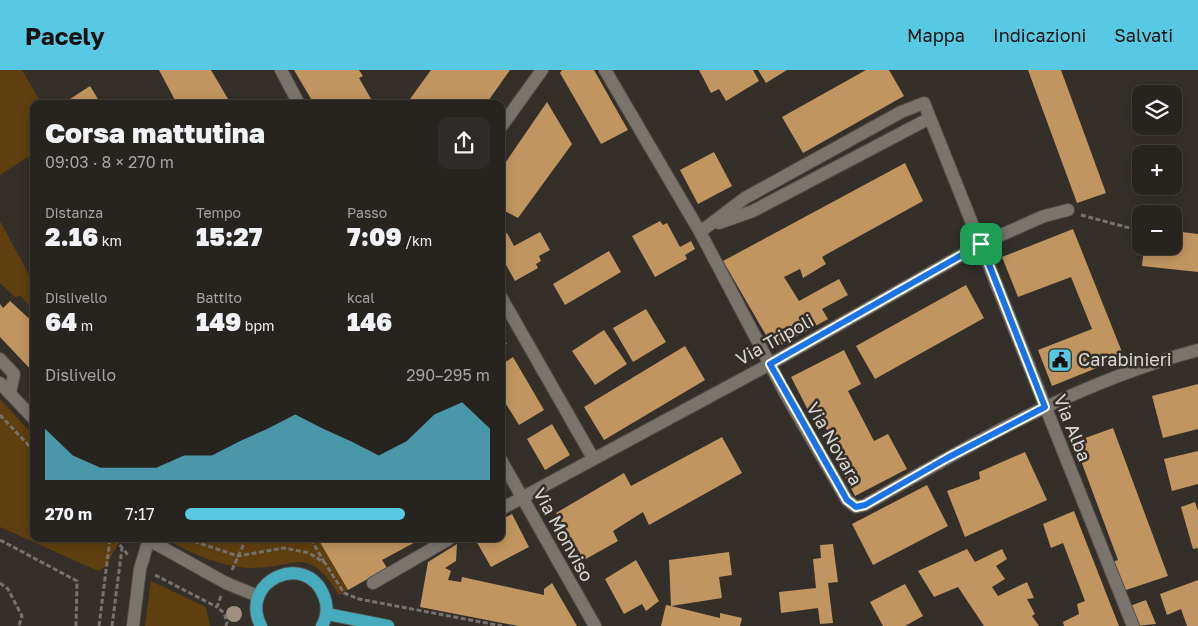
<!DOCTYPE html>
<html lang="it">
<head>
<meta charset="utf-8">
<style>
	body { margin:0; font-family:"Golos Text",sans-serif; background:#2f2b28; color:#f1f3f6; height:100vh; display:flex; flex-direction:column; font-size:19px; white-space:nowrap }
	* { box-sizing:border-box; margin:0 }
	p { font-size:16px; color:#a4a4a4 }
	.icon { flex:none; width:28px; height:28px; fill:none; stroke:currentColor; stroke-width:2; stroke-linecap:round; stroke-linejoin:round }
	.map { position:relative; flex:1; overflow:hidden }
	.panel { position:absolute; left:30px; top:30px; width:475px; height:442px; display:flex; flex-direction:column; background:#27231f; border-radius:10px; box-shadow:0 2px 12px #0003,0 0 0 1px #43403d }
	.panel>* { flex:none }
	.tools { position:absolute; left:1132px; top:15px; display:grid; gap:10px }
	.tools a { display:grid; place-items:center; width:50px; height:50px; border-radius:10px; background:#27231f; box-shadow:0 2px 12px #0003,0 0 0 1px #43403d; font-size:25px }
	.pin { position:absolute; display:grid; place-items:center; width:42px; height:42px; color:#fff; margin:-21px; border-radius:10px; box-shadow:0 2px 8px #0006 }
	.round { display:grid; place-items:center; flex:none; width:52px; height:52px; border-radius:10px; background:#2f2b28 }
	.summary { display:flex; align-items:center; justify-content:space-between; height:85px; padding:0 15px }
	h1 { font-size:28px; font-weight:800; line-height:38px }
	.figures { display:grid; grid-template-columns:repeat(3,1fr); gap:8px; height:85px; padding:5px 15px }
	.figures div { display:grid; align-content:center }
	.figures b { font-size:25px; font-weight:800 }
	.figures small { font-size:14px; font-weight:400 }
	.figures p { font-size:14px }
	.chart { height:140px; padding:10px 15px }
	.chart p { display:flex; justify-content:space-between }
	.chart svg { width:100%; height:90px; margin-top:5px; fill:#58c9e3; opacity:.7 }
	ul { padding:0 15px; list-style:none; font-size:16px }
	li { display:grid; grid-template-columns:80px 60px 1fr; align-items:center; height:38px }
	li i { height:12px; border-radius:6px; background:#58c9e3 }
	header { display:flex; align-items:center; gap:30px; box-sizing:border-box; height:70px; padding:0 25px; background:#58c9e3; color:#111 }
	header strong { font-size:24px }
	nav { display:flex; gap:28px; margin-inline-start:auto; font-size:18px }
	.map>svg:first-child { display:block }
</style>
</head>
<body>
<header>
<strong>Pacely</strong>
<nav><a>Mappa</a><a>Indicazioni</a><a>Salvati</a></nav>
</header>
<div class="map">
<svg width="1198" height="556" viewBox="0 0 1198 556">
	<rect width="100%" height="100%" fill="#342f29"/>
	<g fill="#5f3f0f">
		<path d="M0 0H22L42 34H34V83L0 105Z"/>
		<path d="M0 151 34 214V242L21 226 15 227 0 213Z"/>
		<path d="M0 329 34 366V469H121L106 496 98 501 0 457Z"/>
		<path d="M167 469H318L348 520 339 525C307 473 296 499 250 498 222 497 191 484 167 469Z"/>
		<path d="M151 511 206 537 210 556H145Z"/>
	</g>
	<g fill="#c09560">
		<path d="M159 0H211L231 34H177Z"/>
		<path d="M294 0H359L363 6 359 8 374 34H314Z"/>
		<path d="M431 0H510L486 34H417L410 29Z"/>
		<path d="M562 0H594L628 60 601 74 560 3Z"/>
		<path d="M699 0H753L759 11 726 31 719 19 711 23Z"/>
		<path d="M758 0H787L766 13Z"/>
		<path d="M866 0H889L904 26 803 83 782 47Z"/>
		<path d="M1028 0H1061L1106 123 1077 133Z"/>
		<path d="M90 16 101 34H72L70 29Z"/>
		<path d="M547 32 572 74 518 148 501 139V99Z"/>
		<path d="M714 82 732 116 698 134 680 100Z"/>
		<path d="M905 93 923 131 827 184 822 187 826 194 803 208 800 199 784 207 799 231 839 209 848 225 822 239 828 249 774 279 723 191Z"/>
		<path d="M660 151 663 155 667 153 680 177 691 171 695 179 685 185 687 189 655 207 632 166Z"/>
		<path d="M1073 159 1124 287 1052 316 1038 280 1092 259 1071 207 1018 227 1002 187Z"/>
		<path d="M1174 161 1198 164V202L1142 196 1144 176H1174Z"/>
		<path d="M540 162 550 180 539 186 541 191 536 194 538 198 515 211 501 186V166L507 163 514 176Z"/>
		<path d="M609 181 621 202 565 235 553 214Z"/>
		<path d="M966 215 984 248 875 309 856 276Z"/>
		<path d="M10 231 34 253V303L0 267V234L3 238Z"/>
		<path d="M646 239 666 272 633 292 613 258Z"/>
		<path d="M604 260 627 294 595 315 572 281Z"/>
		<path d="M501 265 507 274 501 277Z"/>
		<path d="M685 276 705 310 604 370 584 337Z"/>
		<path d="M844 280 861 314 848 321 874 371 888 364 907 399 855 426 841 399 846 397 817 341 810 344 791 307Z"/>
		<path d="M513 287 544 340 519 355 501 326V295Z"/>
		<path d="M1198 314V359L1163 368 1152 326Z"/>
		<path d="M552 354 570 385 545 400 527 369Z"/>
		<path d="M1113 358 1168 506 1123 521 1112 492 1118 490 1074 372Z"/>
		<path d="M722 367 742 403 649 455 643 442 613 461 618 471 584 490 556 443 624 403 631 416Z"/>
		<path d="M1198 381V414L1172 421 1164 389Z"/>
		<path d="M1025 382 1047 430 965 467 947 421 980 409 979 402Z"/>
		<path d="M927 415 948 456 873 495 852 454Z"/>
		<path d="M1195 432 1198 441V478L1193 479 1181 437Z"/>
		<path d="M1074 441 1106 523 1119 556H1064L1063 552 1079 544 1077 534 1085 531 1063 473 1051 478 1043 454Z"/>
		<path d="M512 444 529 477 491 497 475 469H501V450Z"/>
		<path d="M318 469H421L382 490 387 498 348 520Z"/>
		<path d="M457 474 456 491 445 498 451 501 448 510 461 512 462 507 544 525V519L552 513 577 556H518L420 537 428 492Z"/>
		<path d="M833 474 838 512 828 513 833 553 820 554 818 538 781 543 779 522 816 518 813 489 821 488 820 475Z"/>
		<path d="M967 479 975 492 1002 479 1007 489 996 496 1005 509 992 517 998 526 1027 512 1034 528 1027 529 1035 544 1032 546 1039 556H984L958 517 934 527 918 501Z"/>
		<path d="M729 482 732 505 719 507 722 528 671 536 720 548V543L742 548 740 556H661L666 535 671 536 669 490Z"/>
		<path d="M636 490 659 531 646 541 642 534 624 544 605 509Z"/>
		<path d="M1198 510V556H1187L1181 539 1167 545 1160 524Z"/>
		<path d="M905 514 923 546 905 556H883L870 532Z"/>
		<path d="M1146 530 1156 554 1135 556 1127 537Z"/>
	</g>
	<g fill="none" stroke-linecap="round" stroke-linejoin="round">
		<g stroke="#524d49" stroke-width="14">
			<g id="minor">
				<path d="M281 0 299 34"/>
				<path d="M605 0 700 162 786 325 847 430 856 437 865 435C972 373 1078 312 1198 280"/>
				<path d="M501 57 542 0"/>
				<path d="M719 153 753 141 930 48"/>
				<path d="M700 162 745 128 901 42 924 33 1133 556"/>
				<path d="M501 227 593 388"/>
				<path d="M0 289 14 304 10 323"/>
				<path d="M0 313 34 349"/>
				<path d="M501 390 595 556"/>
				<path d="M501 439 770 294 981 174 1044 146 1068 140"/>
				<path d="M147 469 226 513 258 526"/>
				<path d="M373 513 449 469"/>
				<path d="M133 556 140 499 149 469"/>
			</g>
		</g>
		<g stroke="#524d49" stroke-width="14">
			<g id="major">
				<path d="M327 544 388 556"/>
				<path d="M261 556C238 511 306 480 324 526 328 536 327 547 322 556"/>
			</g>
		</g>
		<g stroke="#77726d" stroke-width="3" stroke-dasharray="5 2.5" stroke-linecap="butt">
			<path d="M1081 145 1141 161"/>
			<path d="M0 345 34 381"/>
			<path d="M115 469 129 486"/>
			<path d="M187 469 238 486 284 478 309 483 325 493 344 523 359 529 502 556"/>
			<path d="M311 469 324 492"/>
			<path d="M0 470 77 511 76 556"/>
			<path d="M232 500 246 469"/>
			<path d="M155 505 217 537"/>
			<path d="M0 513 8 519 22 546 19 556"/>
			<path d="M221 526 217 537 224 543 227 552 226 556"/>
			<path d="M99 556 110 469"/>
			<path d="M112 556 122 478"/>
		</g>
		<use href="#minor" stroke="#7a746d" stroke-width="12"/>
		<use href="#major" stroke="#46acbd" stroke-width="12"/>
	</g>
	<circle fill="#a0907e" cx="234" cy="544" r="8"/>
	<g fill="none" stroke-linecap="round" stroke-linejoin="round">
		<g stroke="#fff" stroke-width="10">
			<path id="route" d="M981 174 1045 337 947 388 865 435 856 437 847 430 770 294Z"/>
		</g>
		<use href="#route" stroke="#1a73e8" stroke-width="6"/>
	</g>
	<defs>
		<g id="civic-square" transform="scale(1.25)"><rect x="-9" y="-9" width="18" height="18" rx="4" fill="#58c9e3" stroke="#342f29"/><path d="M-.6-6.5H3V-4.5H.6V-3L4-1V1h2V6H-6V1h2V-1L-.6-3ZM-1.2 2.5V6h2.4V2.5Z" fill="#111"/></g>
	</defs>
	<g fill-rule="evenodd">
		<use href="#civic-square" x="1060" y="290"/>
	</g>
	<g text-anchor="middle" stroke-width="5" stroke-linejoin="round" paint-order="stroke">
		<g font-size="18" fill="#dcd9d5" stroke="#342f29">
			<text transform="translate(775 270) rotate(-29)" y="6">Via Tripoli</text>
			<text transform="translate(1072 358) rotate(68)" y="6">Via Alba</text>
			<text transform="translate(834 374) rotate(60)" y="6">Via Novara</text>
			<text transform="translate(563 465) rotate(61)" y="6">Via Monviso</text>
		</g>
		<g font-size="18" fill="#dcd9d5" stroke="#342f29" text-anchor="start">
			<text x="1078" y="296">Carabinieri</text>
		</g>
	</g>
</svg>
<div class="tools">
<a><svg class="icon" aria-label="layers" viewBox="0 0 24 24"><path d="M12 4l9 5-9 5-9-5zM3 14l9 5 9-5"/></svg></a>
<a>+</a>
<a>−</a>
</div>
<div class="pin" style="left:981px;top:174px;background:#1e9e55"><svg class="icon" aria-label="arrive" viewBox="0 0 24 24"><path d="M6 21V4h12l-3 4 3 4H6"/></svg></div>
<section class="panel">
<div class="summary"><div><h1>Corsa mattutina</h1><p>09:03 · 8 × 270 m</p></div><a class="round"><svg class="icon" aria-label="share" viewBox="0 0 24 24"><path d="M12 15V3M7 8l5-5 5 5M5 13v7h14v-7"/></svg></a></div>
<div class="figures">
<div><p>Distanza</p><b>2.16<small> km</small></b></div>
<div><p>Tempo</p><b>15:27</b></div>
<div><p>Passo</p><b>7:09<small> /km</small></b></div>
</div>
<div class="figures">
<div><p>Dislivello</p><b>64<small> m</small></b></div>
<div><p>Battito</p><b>149<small> bpm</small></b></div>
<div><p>kcal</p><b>146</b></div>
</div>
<div class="chart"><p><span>Dislivello</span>290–295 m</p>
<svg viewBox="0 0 160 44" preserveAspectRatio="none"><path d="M0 44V19L10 32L20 38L30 38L40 38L50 32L60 32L70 25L80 19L90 12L100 19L110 25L120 32L130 25L140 12L150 6L160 19V44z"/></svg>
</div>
<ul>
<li><b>270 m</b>7:17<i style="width:72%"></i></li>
</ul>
</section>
</div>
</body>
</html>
